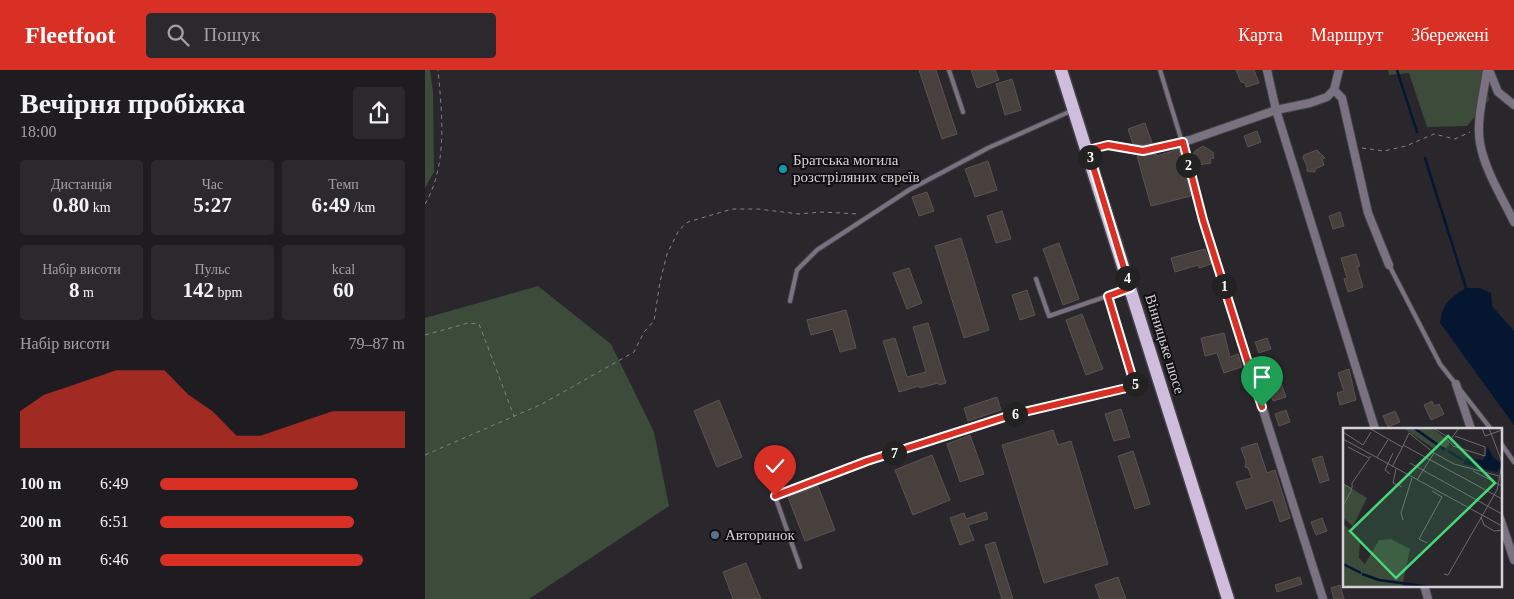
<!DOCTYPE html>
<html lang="uk">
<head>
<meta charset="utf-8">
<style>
	body { margin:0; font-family:"Times New Roman",serif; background:#2c292e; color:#f1f3f6; height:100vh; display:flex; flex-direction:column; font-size:19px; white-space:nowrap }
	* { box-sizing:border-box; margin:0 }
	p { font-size:16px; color:#a1a1a5 }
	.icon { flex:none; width:28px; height:28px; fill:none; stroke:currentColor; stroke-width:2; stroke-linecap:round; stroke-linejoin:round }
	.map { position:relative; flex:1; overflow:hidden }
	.side { display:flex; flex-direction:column; background:#1f1c21; width:425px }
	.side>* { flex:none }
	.pin { position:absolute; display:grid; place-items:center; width:42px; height:42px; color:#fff; margin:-51px -21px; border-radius:50% 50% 50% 0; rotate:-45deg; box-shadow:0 0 5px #0007 }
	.pin .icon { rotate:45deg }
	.km { position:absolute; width:25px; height:25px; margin:-12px; border-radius:50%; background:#222; color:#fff; font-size:14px; line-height:25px; text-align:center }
	.round { display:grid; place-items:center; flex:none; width:52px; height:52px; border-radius:5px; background:#2c292e }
	.headline { display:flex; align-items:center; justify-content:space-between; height:85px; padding:0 20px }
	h1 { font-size:28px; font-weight:700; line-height:38px }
	.figures { display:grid; grid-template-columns:repeat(3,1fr); gap:8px; height:85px; padding:5px 20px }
	.figures div { display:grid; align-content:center; border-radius:5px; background:#2c292e; text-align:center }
	.figures b { font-size:21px; font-weight:700 }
	.figures small { font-size:14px; font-weight:400 }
	.figures p { font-size:14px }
	.chart { height:140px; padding:10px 20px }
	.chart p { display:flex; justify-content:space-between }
	.chart svg { width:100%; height:90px; margin-top:5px; fill:#d93025; opacity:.7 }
	ul { padding:0 20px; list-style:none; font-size:16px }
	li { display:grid; grid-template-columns:80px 60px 1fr; align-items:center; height:38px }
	li i { height:12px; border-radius:6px; background:#d93025 }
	header { display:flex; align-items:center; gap:30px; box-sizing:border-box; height:70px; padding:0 25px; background:#d93025; color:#fff }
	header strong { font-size:24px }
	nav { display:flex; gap:28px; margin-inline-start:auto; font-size:18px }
	.search { width:350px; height:45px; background:#2c292e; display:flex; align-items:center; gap:12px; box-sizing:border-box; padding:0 18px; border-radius:5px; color:#a1a1a5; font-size:19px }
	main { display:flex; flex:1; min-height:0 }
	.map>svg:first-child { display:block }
</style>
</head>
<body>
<header>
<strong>Fleetfoot</strong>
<div class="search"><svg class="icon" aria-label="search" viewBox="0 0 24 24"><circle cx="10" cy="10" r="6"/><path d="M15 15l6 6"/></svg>Пошук</div>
<nav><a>Карта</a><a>Маршрут</a><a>Збережені</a></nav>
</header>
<main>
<section class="side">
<div class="headline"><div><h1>Вечірня пробіжка</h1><p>18:00</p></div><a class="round"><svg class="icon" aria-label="share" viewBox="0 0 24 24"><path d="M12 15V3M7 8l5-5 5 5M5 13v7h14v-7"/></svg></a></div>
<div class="figures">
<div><p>Дистанція</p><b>0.80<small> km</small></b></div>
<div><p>Час</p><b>5:27</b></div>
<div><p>Темп</p><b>6:49<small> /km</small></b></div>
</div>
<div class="figures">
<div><p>Набір висоти</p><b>8<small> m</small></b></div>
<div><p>Пульс</p><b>142<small> bpm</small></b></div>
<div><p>kcal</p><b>60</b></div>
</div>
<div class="chart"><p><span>Набір висоти</span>79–87 m</p>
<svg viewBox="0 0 160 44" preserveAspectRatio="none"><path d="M0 44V26L10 18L20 14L30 10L40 6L50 6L60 6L70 18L80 26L90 38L100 38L110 34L120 30L130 26L140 26L150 26L160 26V44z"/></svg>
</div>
<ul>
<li><b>100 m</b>6:49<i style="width:81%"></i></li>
<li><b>200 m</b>6:51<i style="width:79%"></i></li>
<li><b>300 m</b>6:46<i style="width:83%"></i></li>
</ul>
</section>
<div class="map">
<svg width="1089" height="529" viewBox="0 0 1089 529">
	<rect width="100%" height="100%" fill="#29262c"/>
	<g fill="#3c4b3a">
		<path d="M0 0H5L8 22 9 102 0 118Z"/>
		<path d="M963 0H1059L1064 30 1042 56 1002 57 984 3 964 5Z"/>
		<path d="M113 216 186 274 229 362 244 436 104 529H0V248Z"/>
	</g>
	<path fill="#051630" d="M1041 218H1054L1066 223 1067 236 1089 261V355L1015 253C1018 233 1025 228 1041 218Z"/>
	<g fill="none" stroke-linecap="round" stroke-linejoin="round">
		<g stroke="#051630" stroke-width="2.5">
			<path d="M972 0 992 62"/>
			<path d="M1000 88 1041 218"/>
		</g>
	</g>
	<g fill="#48403d" stroke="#5b5350">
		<path d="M494 0H511L532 64 517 69Z"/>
		<path d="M546 0H570L574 10 552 18Z"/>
		<path d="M811 0H829L834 13 821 17 820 13 816 12Z"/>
		<path d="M587 9 596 40 580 45 571 14Z"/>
		<path d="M720 53 727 73 718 75 708 74 703 59Z"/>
		<path d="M832 61 836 72 823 77 819 66Z"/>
		<path d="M778 76 788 82 789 88 785 89 786 93 773 95 769 94 767 86 770 81Z"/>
		<path d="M754 79 766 126 726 136 712 86 731 84 732 86Z"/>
		<path d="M892 80 900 88 897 89 899 95 890 99V102L882 101V96L878 88 879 85Z"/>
		<path d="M563 91 572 120 550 127 540 99Z"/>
		<path d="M502 122 509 141 494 146 487 127Z"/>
		<path d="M577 141 586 169 571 173 562 146Z"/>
		<path d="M915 142 919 156 908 159 904 146Z"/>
		<path d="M536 168 564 260 539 268 510 176Z"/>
		<path d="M634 173 654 229 638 235 618 179Z"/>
		<path d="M780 179 786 194 774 198 773 195 750 202 746 188Z"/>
		<path d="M931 184 935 196 932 197 938 217 923 222 919 209 922 208 916 188Z"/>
		<path d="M484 198 497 233 482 239 468 203Z"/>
		<path d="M602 220 610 245 595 250 587 225Z"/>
		<path d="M421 240 431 278 415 282 408 259 386 265 382 250Z"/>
		<path d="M657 244 678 299 661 305 641 250Z"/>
		<path d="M503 253 521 313 514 315 513 313 495 318 494 316 474 322 458 271 470 268 482 307 501 302 488 257Z"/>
		<path d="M799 263 805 287 813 284 817 297 799 303 792 283 780 286 776 268Z"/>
		<path d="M842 268 846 279 834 283 830 272Z"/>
		<path d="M924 299 931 330 915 335 912 323 919 321 913 303Z"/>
		<path d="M856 313 861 327 848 331 843 318Z"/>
		<path d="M572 327 576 340 543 351 539 338Z"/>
		<path d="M294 330 317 387 292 397 269 341Z"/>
		<path d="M1007 331 1009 336 1014 334 1019 344 1006 350 999 335Z"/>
		<path d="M696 339 705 367 689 371 680 344Z"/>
		<path d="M861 340 865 352 854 356 850 344Z"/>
		<path d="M970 341 975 352 963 357 958 346Z"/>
		<path d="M628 360 633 375 646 371 683 494 619 513 577 375Z"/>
		<path d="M545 365 559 404 535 412 522 374Z"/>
		<path d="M832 373 842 403 850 400 865 448 855 452 848 430 821 439 811 412 827 408 823 398 820 397 821 392 816 378Z"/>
		<path d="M708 381 725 434 710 439 693 386Z"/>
		<path d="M507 385 525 430 488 445 470 400Z"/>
		<path d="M897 386 904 410 895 413 887 389Z"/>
		<path d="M393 416 410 460 380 471 363 427Z"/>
		<path d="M561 442 563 449 543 455 549 470 535 475 525 448 539 443 541 449Z"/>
		<path d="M897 448 902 461 891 465 886 452Z"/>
		<path d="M570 472 588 529H577L560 475Z"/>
		<path d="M321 493 336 529H308L298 502Z"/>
		<path d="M693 507 701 529H675L670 515Z"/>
		<path d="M875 507 877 514 852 522 850 515Z"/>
		<path d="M915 515 919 529H909L906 518Z"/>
	</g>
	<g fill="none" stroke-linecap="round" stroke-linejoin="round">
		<g stroke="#444247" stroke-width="6">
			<g id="lane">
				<path d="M524 0 538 42"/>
				<path d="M735 0 757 72"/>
				<path d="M964 195 1015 294 1066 359"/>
				<path d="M611 209 624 246 703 219"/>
				<path d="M365 231 372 200 392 180 484 120 563 78 646 41"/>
				<path d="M1075 372 1089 392"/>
				<path d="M375 497 350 426 442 391 586 345 711 316 683 226"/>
			</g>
		</g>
		<g stroke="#444247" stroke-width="10">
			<g id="street">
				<path d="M842 0 851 40 950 359"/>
				<path d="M1062 0C1059 23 1051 51 1055 73 1060 101 1077 127 1089 152"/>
				<path d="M1064 0 1073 22 1089 35"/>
				<path d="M909 20 917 28 943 143 964 195"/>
				<path d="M758 72 778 150 898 529"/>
				<path d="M663 81 683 75 718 81 765 70 851 40 885 33 902 27 909 20 914 0"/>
				<path d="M1031 314 1046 359"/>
				<path d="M1075 448 1089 490"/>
				<path d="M999 515 1003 529"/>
			</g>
		</g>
		<g stroke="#444247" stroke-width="15">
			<path id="primary" d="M636 0 803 529"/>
		</g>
		<g stroke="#858287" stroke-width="1" stroke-dasharray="4 4" stroke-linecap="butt">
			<path d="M937 78 959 81 981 76 1009 64 1030 69 1045 62"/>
			<path d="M0 134C23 95 17 43 13 0"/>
			<path d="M0 265 43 253 54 254 89 346"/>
			<path d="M0 385 117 334 209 282 219 262 229 251 235 212 242 184 254 160 263 152 307 139H333L374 144 396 142 434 144"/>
		</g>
		<use href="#lane" stroke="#7b7281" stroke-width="4"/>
		<use href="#street" stroke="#7b7281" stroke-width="8"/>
		<use href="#primary" stroke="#d0bddd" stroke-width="12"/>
	</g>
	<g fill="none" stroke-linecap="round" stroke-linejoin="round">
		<g stroke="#fff" stroke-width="10">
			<path id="route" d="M350 426 442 391 586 345 710 316 683 226 705 218 663 80 683 75 718 81 758 72 778 150 837 337"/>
		</g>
		<use href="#route" stroke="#d93025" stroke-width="6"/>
	</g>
	<circle fill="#0f9aa8" stroke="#110f12" stroke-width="2" cx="358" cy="99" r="5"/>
	<circle fill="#5c6f8a" stroke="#110f12" stroke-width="2" cx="290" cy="465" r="5"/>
	<g text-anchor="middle" stroke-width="4" stroke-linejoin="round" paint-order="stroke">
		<g font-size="15" fill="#d4d2d6" stroke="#110f12" text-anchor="start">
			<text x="368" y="95">Братська могила<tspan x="368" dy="17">розстріляних євреїв</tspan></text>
			<text x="300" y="470">Авторинок</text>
		</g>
		<g font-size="15" fill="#d4d2d6" stroke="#110f12">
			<text transform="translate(740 274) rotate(73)" y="5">Вінницьке шосе</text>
		</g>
	</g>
	<g transform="translate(918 358)">
		<rect width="159" height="159" fill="#29262c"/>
		<path d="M60 0H89L106 13V17L103 20 96 17 90 20ZM0 55 24 70 10 98 0 90ZM0 96 17 111 16 130 22 136 36 112 48 111 67 121 59 159H0Z" fill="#3c4b3a"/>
		<path d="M145 19 150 29 159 36 154 44 120 36 123 30 140 32Z" fill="#051630"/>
		<path fill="none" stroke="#051630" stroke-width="2.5" d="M71 0 102 22M105 23 120 32M0 136 18 145M19 146 36 152 87 159"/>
		<path fill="none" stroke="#6d6b70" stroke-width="1" d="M26 0 59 19M90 0 108 11 116 0M139 0 142 8 159 2M146 0 159 34M0 4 20 17 28 4M103 10 110 18 142 28V19L112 8M0 11 159 98M60 17 159 71M5 19 26 30M59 20 66 5 91 25 74 52M91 25 111 36 156 48M34 29 45 12M67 35 159 86M49 39 59 20M53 41 50 55 59 59M130 43 159 58M47 46 42 42 50 25M0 56 9 61 0 78M9 60V55L28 28M138 89 141 97 151 103 159 102M60 92 58 85 69 50M84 115 76 111 99 69 89 63M101 146 105 147 154 62 159 37"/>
		<path fill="#46d779" fill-opacity="0.15" stroke="#46d779" stroke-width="2.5" d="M105 8 152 55 53 150 7 103Z"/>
		<rect width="159" height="159" fill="none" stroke="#d4d2d6" stroke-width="2.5"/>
	</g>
</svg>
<div class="pin" style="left:837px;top:337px;background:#1e9e55"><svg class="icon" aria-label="arrive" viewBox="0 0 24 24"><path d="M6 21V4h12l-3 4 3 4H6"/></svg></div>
<div class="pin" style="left:350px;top:426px;background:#d93025"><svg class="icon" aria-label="check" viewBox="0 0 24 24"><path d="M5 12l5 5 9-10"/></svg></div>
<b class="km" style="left:799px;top:216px">1</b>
<b class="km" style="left:763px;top:95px">2</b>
<b class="km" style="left:665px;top:87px">3</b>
<b class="km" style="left:702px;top:208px">4</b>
<b class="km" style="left:710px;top:314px">5</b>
<b class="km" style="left:590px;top:344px">6</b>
<b class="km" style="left:469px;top:383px">7</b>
</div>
</main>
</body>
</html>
